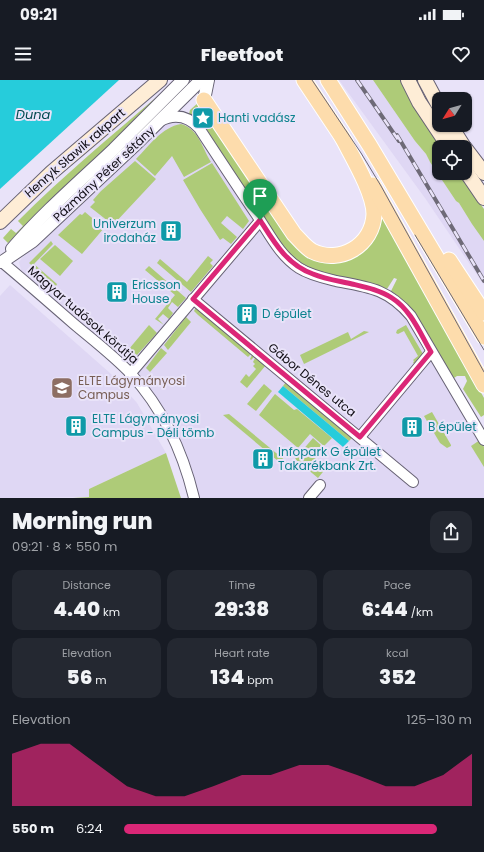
<!DOCTYPE html>
<html lang="en">
<head>
<meta charset="utf-8">
<style>
	body { margin:0; font-family:Poppins,sans-serif; background:#242831; color:#f1f3f6; height:100vh; display:flex; flex-direction:column; font-size:15px; white-space:nowrap }
	* { box-sizing:border-box; margin:0 }
	p { font-size:13px; color:#9ea1a6 }
	.icon { flex:none; width:22px; height:22px; fill:none; stroke:currentColor; stroke-width:2; stroke-linecap:round; stroke-linejoin:round }
	.map { position:relative; height:418px; overflow:hidden }
	.details { display:flex; flex-direction:column; background:#171b24; flex:1 }
	.details>* { flex:none }
	.needle { width:26px; rotate:233deg }
	.controls { position:absolute; left:432px; top:12px; display:grid; gap:8px }
	.controls a { display:grid; place-items:center; width:40px; height:40px; border-radius:8px; background:#171b24; box-shadow:0 1px 3px #0004; font-size:20px }
	.pin { position:absolute; display:grid; place-items:center; width:34px; height:34px; color:#fff; margin:-41px -17px; border-radius:50% 50% 50% 0; rotate:-45deg; box-shadow:0 0 4px #0007 }
	.pin .icon { rotate:45deg }
	.round { display:grid; place-items:center; flex:none; width:42px; height:42px; border-radius:12px; background:#242831 }
	.overview { display:flex; align-items:center; justify-content:space-between; height:68px; padding:0 12px }
	h1 { font-size:22px; font-weight:800; line-height:30px }
	.stats { display:grid; grid-template-columns:repeat(3,1fr); gap:6px; height:68px; padding:4px 12px }
	.stats div { display:grid; align-content:center; border-radius:10px; background:#242831; text-align:center }
	.stats b { font-size:20px; font-weight:800 }
	.stats small { font-size:11px; font-weight:400 }
	.stats p { font-size:11px }
	.chart { height:112px; padding:8px 12px }
	.chart p { display:flex; justify-content:space-between }
	.chart svg { width:100%; height:72px; margin-top:4px; fill:#db2777; opacity:.7 }
	ul { padding:0 12px; list-style:none; font-size:13px }
	li { display:grid; grid-template-columns:64px 48px 1fr; align-items:center; height:30px }
	li i { height:10px; border-radius:5px; background:#db2777 }
	.status { display:flex; justify-content:space-between; align-items:center; height:28px; padding:0 20px; background:#171b24; direction:ltr }
	.status svg { height:11px; fill:currentColor }
	header { display:flex; justify-content:space-between; align-items:center; height:52px; padding:0 12px; background:#171b24; font-size:18px; font-weight:800 }
	.map>svg:first-child { display:block }
</style>
</head>
<body>
<div class="status"><b>09:21</b><svg viewBox="0 0 49 12"><path d="M0 12V9h3v3zM5 12V6h3v6zM10 12V3h3v9zM15 12V0h3v12zM26 1h20v11H26zM47 4h2v5h-2z"/></svg></div>
<header><svg class="icon" aria-label="menu" viewBox="0 0 24 24"><path d="M4 6h16M4 12h16M4 18h16"/></svg>Fleetfoot<svg class="icon" aria-label="heart" viewBox="0 0 24 24"><path d="M12 20l-8-8c-3-5 5-10 8-4 3-6 11-1 8 4z"/></svg></header>
<div class="map">
<svg width="484" height="418" viewBox="0 0 484 418">
	<rect width="100%" height="100%" fill="#e9e3f9"/>
	<g fill="#dfd7f4">
		<path d="M339 0H373L415 61 426 74 430 82 456 121 459 123 484 161V205L425 118Z"/>
		<path d="M173 38 188 41 301 191 369 209 406 233 484 362V418H198L140 297 127 283 21 190 19 182 22 178 148 58 161 43Z"/>
		<path d="M10 205 111 294 137 323 166 373 89 409V417L0 418V216Z"/>
	</g>
	<g fill="#aecb78">
		<path d="M373 0H403L441 67H439V93H458L484 129V161L472 144 459 123 456 121 430 82 426 74 415 61Z"/>
		<path d="M159 15 125 52 45 126 8 163 3 158 11 149 16 153 23 146 18 141C63 96 111 56 159 15Z"/>
		<path d="M199 22 278 142 338 181 381 129 484 318V335L481 337 463 309 467 301 465 296H457L454 298 408 225 398 216 391 211 397 199 394 198 387 209C366 199 343 199 321 192 303 187 291 176 279 162L207 50 198 40 189 34 190 30Z"/>
		<path d="M181 44C199 49 202 68 211 82L184 97 172 76 155 96 136 79C149 66 162 47 181 44Z"/>
		<path d="M135 81 156 99 113 145 90 127 95 122 93 120 101 111Z"/>
		<path d="M212 83 249 141 243 149 227 136 221 143 237 157 231 164 223 158 220 160 200 129 183 100Z"/>
		<path d="M85 132 104 148 82 174 58 155 80 134 82 135Z"/>
		<path d="M51 161 53 164 34 184 57 204 56 206 29 183Z"/>
		<path d="M55 165 73 181 60 196 40 179Z"/>
		<path d="M208 176 213 180 210 183 213 186 191 212 157 183 160 179 187 202Z"/>
		<path d="M149 186 186 218 178 227 172 222 168 228 173 233 169 239 163 234 158 239 164 245 155 239 175 215 145 190Z"/>
		<path d="M196 227 266 285 247 308 240 302 246 294 249 297 256 289 253 286 255 284 253 282 255 278 254 277 251 280 250 279 252 275 251 274 248 277 198 235 194 231Z"/>
		<path d="M186 237 191 242 168 270 164 265Z"/>
		<path d="M149 245 157 253 137 275 129 269Z"/>
		<path d="M406 245 423 274 415 284 413 283 414 281 413 280 418 276 404 251 398 254 396 253 397 250Z"/>
		<path d="M364 251 369 252 304 284 300 275 348 252 351 259Z"/>
		<path d="M161 268 167 273 150 292 146 288Z"/>
		<path d="M286 302 352 358 349 361 283 306Z"/>
		<path d="M264 304 272 311 256 331 247 324Z"/>
		<path d="M275 314 294 330 297 329 332 358 324 366 310 354 298 368 259 335Z"/>
		<path d="M432 332 451 365V366L447 368 440 363 424 336Z"/>
		<path d="M229 334 287 382 284 386 223 335Z"/>
		<path d="M313 358 324 368 316 378 327 387 318 398 295 379Z"/>
		<path d="M480 360 484 367V387L471 366Z"/>
		<path d="M166 373 181 418H73L89 417V409Z"/>
	</g>
	<g fill="#26ccdb">
		<path d="M0 0H119L0 109Z"/>
		<path d="M283 306 349 361 343 367 278 312Z"/>
	</g>
	<g fill="none" stroke-linecap="round" stroke-linejoin="round">
		<g stroke="#676274" stroke-width="12">
			<g id="minor">
				<path d="M160 41C175 33 188 36 199 48 218 77 237 106 256 134 269 153 279 175 299 188 310 195 324 198 336 201 369 207 388 209 411 236L484 360"/>
				<path d="M2 182C26 202 50 223 74 244 93 260 114 276 131 294 163 329 183 372 194 418"/>
				<path d="M193 219 413 402"/>
				<path d="M130 294 260 141"/>
				<path d="M360 357 431 272"/>
				<path d="M309 418 320 405"/>
			</g>
		</g>
		<g stroke="#676274" stroke-width="14">
			<g id="tertiary">
				<path d="M204 20 208 0"/>
				<path d="M12 169C43 133 79 102 114 69 137 46 160 23 183 0"/>
				<path d="M2 182 33 161 133 67 201 0"/>
			</g>
		</g>
		<g stroke="#676274" stroke-width="16">
			<g id="secondary">
				<path d="M408 0 419 22 449 67"/>
				<path d="M425 0 439 26"/>
				<path d="M450 45 464 67"/>
				<path d="M465 68 484 93"/>
				<path d="M465 90 484 118"/>
				<path d="M0 142 52 92 160 0"/>
			</g>
		</g>
		<g stroke="#fff" stroke-width="17">
			<g id="primary">
				<path d="M304 0 346 63"/>
				<path d="M328 0 370 66 484 257"/>
				<path d="M204 20 294 154C300 160 305 167 312 171 340 185 373 165 374 134 374 112 351 75 341 55"/>
				<path d="M373 105 484 305"/>
				<path d="M449 180 484 233"/>
			</g>
		</g>
		<use href="#minor" stroke="#fff" stroke-width="10"/>
		<use href="#tertiary" stroke="#fff" stroke-width="12"/>
		<use href="#secondary" stroke="#feedd6" stroke-width="14"/>
		<use href="#primary" stroke="#fddcac" stroke-width="15"/>
		<g stroke="#6e6a77" stroke-width="1">
			<path d="M312 0 361 73 381 106 484 292"/>
			<path d="M415 155 484 270"/>
		</g>
		<g stroke="#6e6a77" stroke-width="4">
			<g id="rail">
				<path d="M357 0 399 61"/>
				<path d="M397 55 484 201"/>
			</g>
		</g>
		<use href="#rail" stroke="#e9e3f9" stroke-width="2.5" stroke-dasharray="8" stroke-linecap="butt"/>
	</g>
	<g fill="none" stroke-linecap="round" stroke-linejoin="round">
		<g stroke="#fff" stroke-width="8">
			<path id="route" d="M260 140C274 162 287 185 313 194 325 199 339 201 352 204 365 207 380 210 392 218 411 230 420 253 431 272L360 357 193 219Z"/>
		</g>
		<use href="#route" stroke="#db2777" stroke-width="5"/>
	</g>
	<defs>
		<g id="sight-square" transform="scale(1.15)"><rect x="-9" y="-9" width="18" height="18" rx="4" fill="#0f9aa8" stroke="#e9e3f9"/><path d="M0-6L1.8-2.2L6-1.7L2.9 1.2L3.7 5.4L0 3.3L-3.7 5.4L-2.9 1.2L-6-1.7L-1.8-2.2Z" fill="#fff"/></g>
		<g id="building-square" transform="scale(1.15)"><rect x="-9" y="-9" width="18" height="18" rx="4" fill="#0f9aa8" stroke="#e9e3f9"/><path d="M-4-6H4V6H1V3H-1V6H-4ZM-2.5-4.3h1.7v1.8h-1.7ZM.8-4.3h1.7v1.8H.8ZM-2.5-1h1.7V.8h-1.7ZM.8-1h1.7V.8H.8Z" fill="#fff"/></g>
		<g id="university-square" transform="scale(1.15)"><rect x="-9" y="-9" width="18" height="18" rx="4" fill="#8d6e63" stroke="#e9e3f9"/><path d="M0-5L7-2L0 1L-7-2ZM-4 1L0 2.5L4 1V4Q0 6-4 4Z" fill="#fff"/></g>
	</defs>
	<g fill-rule="evenodd">
		<use href="#sight-square" x="203" y="38"/>
		<use href="#building-square" x="171" y="151"/>
		<use href="#building-square" x="117" y="212"/>
		<use href="#building-square" x="247" y="234"/>
		<use href="#university-square" x="62" y="308"/>
		<use href="#building-square" x="76" y="346"/>
		<use href="#building-square" x="412" y="347"/>
		<use href="#building-square" x="263" y="379"/>
	</g>
	<g text-anchor="middle" stroke-width="4" stroke-linejoin="round" paint-order="stroke">
		<g font-size="12" fill="#0d838f" stroke="#e9e3f9" text-anchor="start">
			<text x="218" y="42">Hanti vadász</text>
			<text x="156" y="148" text-anchor="end">Univerzum<tspan x="156" dy="14">irodaház</tspan></text>
			<text x="132" y="209">Ericsson<tspan x="132" dy="14">House</tspan></text>
			<text x="262" y="238">D épület</text>
			<text x="92" y="343">ELTE Lágymányosi<tspan x="92" dy="14">Campus - Déli tömb</tspan></text>
			<text x="428" y="351">B épület</text>
			<text x="278" y="376">Infopark G épület<tspan x="278" dy="14">Takarékbank Zrt.</tspan></text>
		</g>
		<g font-size="12" fill="#0e0b12" stroke="#e9e3f9">
			<text transform="translate(75 73) rotate(-41)" y="4">Henryk Sławik rakpart</text>
			<text transform="translate(104 94) rotate(-43)" y="4">Pázmány Péter sétány</text>
			<text transform="translate(83 235) rotate(41)" y="4">Magyar tudósok körútja</text>
			<text transform="translate(312 300) rotate(39)" y="4">Gábor Dénes utca</text>
		</g>
		<g font-size="12" fill="#785e54" stroke="#e9e3f9" text-anchor="start">
			<text x="78" y="305">ELTE Lágymányosi<tspan x="78" dy="14">Campus</tspan></text>
		</g>
		<g font-size="13" font-style="italic" fill="#02494f" stroke="#e9e3f9">
			<text x="33" y="39">Duna</text>
		</g>
	</g>
</svg>
<div class="controls">
<a><svg class="needle" viewBox="-14 -14 28 28"><path d="M0-13l5 13h-10z" fill="#e53935"/><path d="M0 13l5-13h-10z" fill="#9ea1a6"/></svg></a>
<a><svg class="icon" aria-label="locate" viewBox="0 0 24 24"><circle cx="12" cy="12" r="6"/><path d="M12 2v4M12 18v4M2 12h4M18 12h4"/></svg></a>
</div>
<div class="pin" style="left:260px;top:140px;background:#1e9e55"><svg class="icon" aria-label="arrive" viewBox="0 0 24 24"><path d="M6 21V4h12l-3 4 3 4H6"/></svg></div>
</div>
<section class="details">
<div class="overview"><div><h1>Morning run</h1><p>09:21 · 8 × 550 m</p></div><a class="round"><svg class="icon" aria-label="share" viewBox="0 0 24 24"><path d="M12 15V3M7 8l5-5 5 5M5 13v7h14v-7"/></svg></a></div>
<div class="stats">
<div><p>Distance</p><b>4.40<small> km</small></b></div>
<div><p>Time</p><b>29:38</b></div>
<div><p>Pace</p><b>6:44<small> /km</small></b></div>
</div>
<div class="stats">
<div><p>Elevation</p><b>56<small> m</small></b></div>
<div><p>Heart rate</p><b>134<small> bpm</small></b></div>
<div><p>kcal</p><b>352</b></div>
</div>
<div class="chart"><p><span>Elevation</span>125–130 m</p>
<svg viewBox="0 0 160 44" preserveAspectRatio="none"><path d="M0 44V12L10 6L20 6L30 19L40 32L50 38L60 38L70 32L80 25L90 25L100 19L110 19L120 25L130 32L140 32L150 25L160 12V44z"/></svg>
</div>
<ul>
<li><b>550 m</b>6:24<i style="width:90%"></i></li>
</ul>
</section>
</body>
</html>
